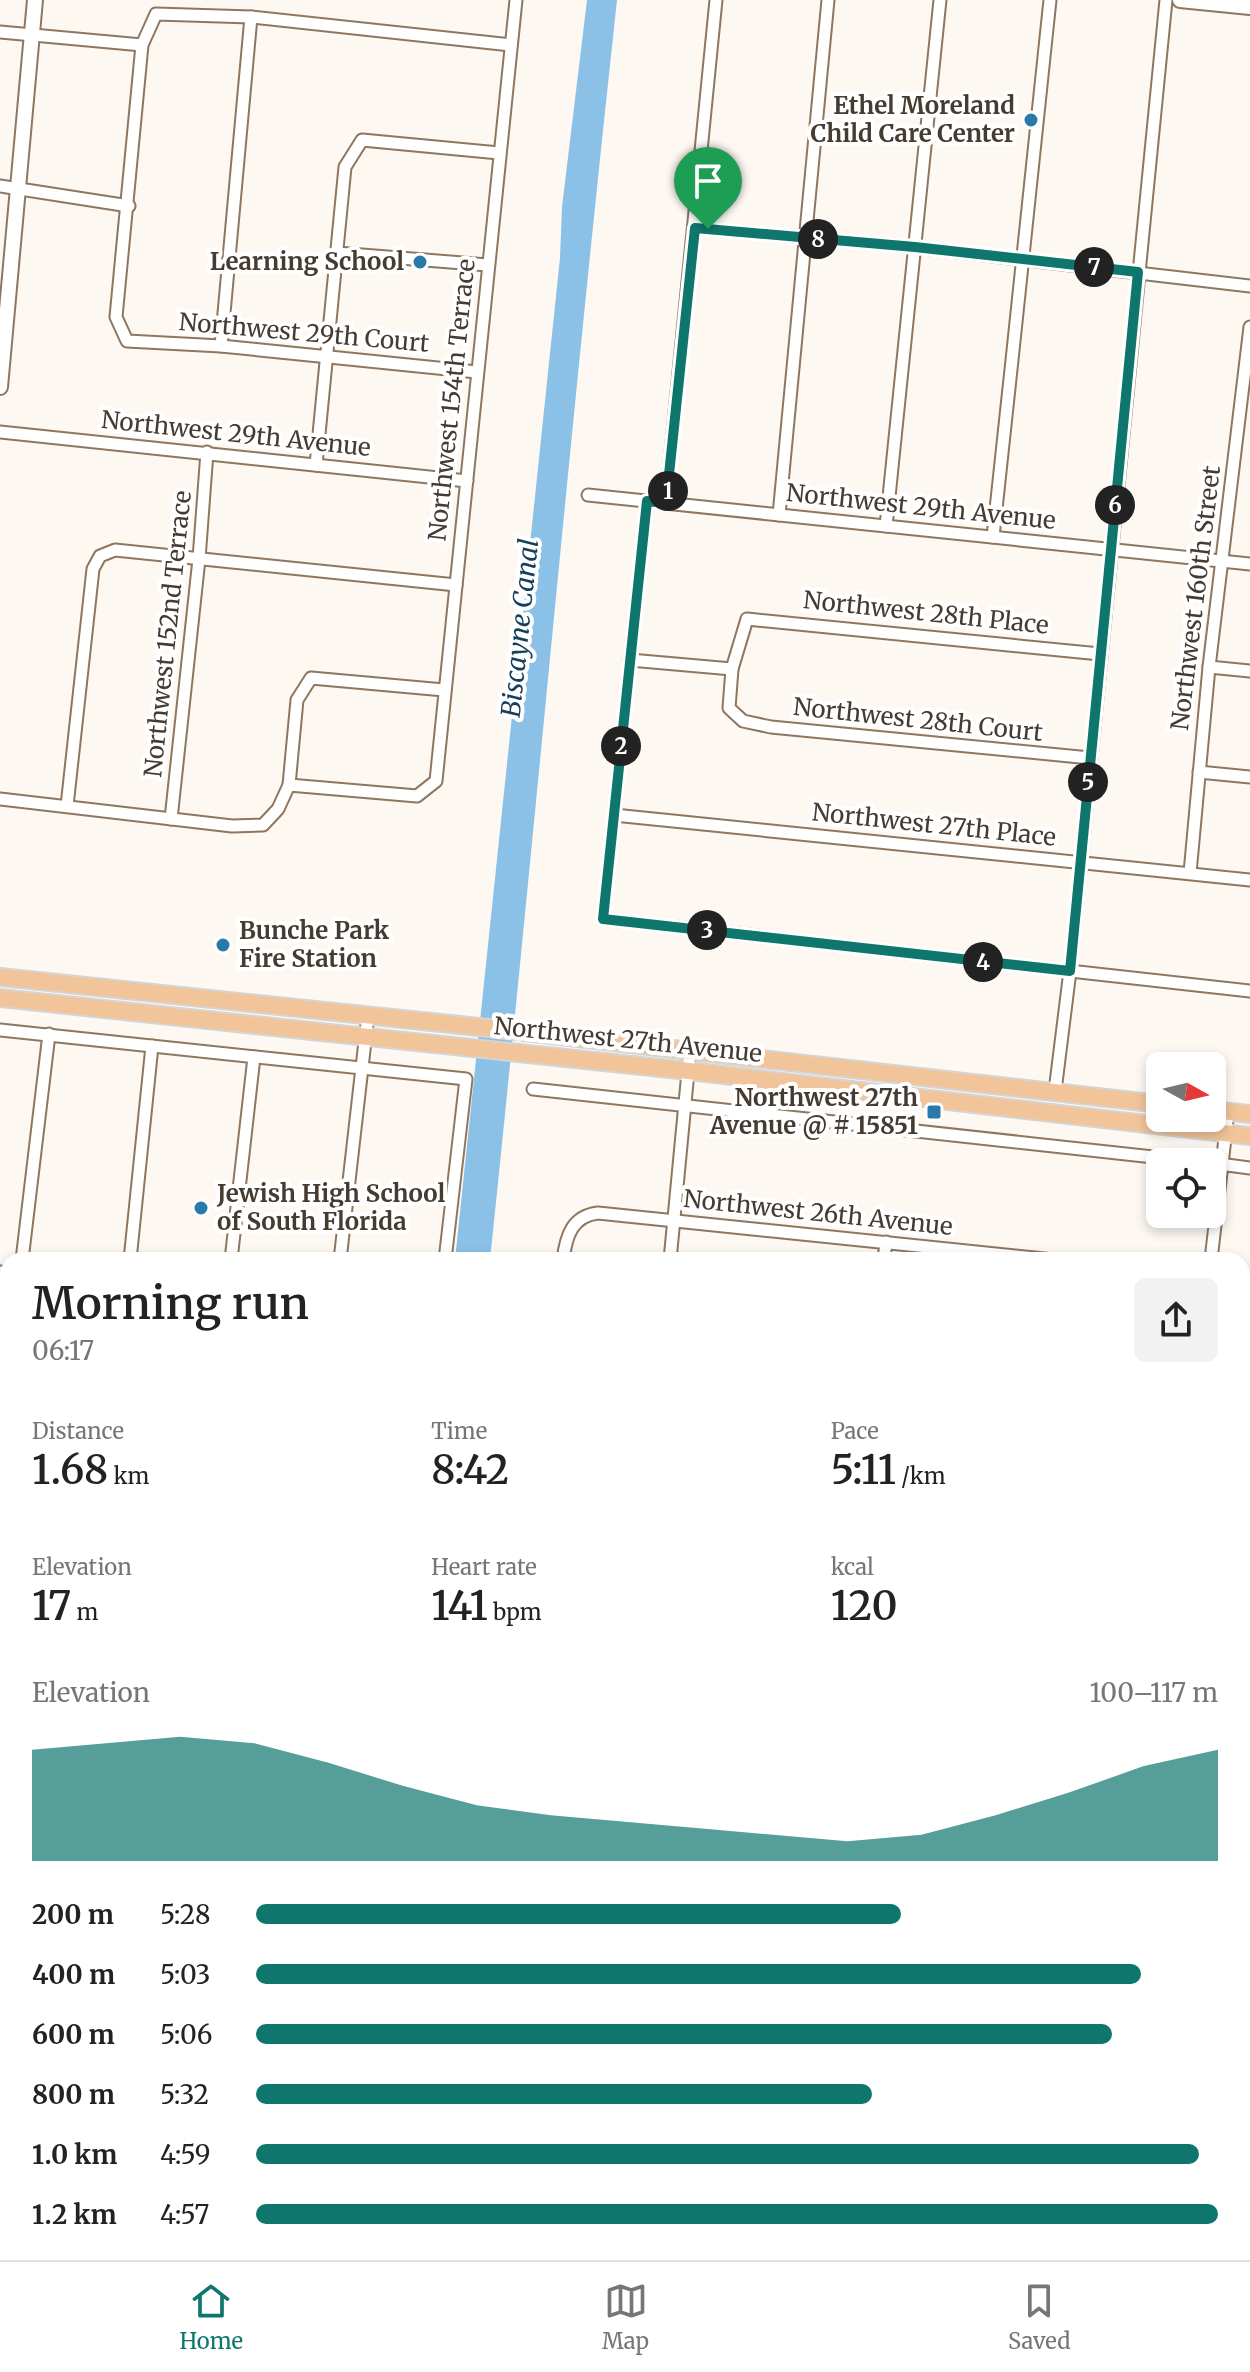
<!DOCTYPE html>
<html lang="en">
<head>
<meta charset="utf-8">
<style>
	body { margin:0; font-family:Merriweather,serif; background:#f2f2f2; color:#222; height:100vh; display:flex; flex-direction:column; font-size:30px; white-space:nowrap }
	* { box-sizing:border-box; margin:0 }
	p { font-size:26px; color:#767676 }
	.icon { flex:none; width:44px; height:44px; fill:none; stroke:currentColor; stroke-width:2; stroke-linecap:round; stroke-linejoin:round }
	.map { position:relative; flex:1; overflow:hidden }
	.side { position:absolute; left:0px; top:1252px; width:1250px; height:1008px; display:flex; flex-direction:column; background:#fff; border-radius:24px 24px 0 0; box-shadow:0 4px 12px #0003 }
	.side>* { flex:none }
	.needle { width:52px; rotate:98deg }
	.buttons { position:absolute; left:1146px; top:1052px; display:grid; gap:16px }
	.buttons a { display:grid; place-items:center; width:80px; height:80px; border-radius:12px; background:#fff; box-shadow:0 4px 12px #0003; font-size:40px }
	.pin { position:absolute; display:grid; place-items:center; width:68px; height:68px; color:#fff; margin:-82px -34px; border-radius:50% 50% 50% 0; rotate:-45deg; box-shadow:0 0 8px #0007 }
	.pin .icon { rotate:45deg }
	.km { position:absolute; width:40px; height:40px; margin:-20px; border-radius:50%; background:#222; color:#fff; font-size:22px; line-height:40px; text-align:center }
	.round { display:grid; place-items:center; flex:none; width:84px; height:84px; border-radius:12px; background:#f2f2f2 }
	.summary { display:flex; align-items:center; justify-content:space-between; height:136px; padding:0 32px }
	h1 { font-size:44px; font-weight:600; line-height:60px }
	.figures { display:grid; grid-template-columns:repeat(3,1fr); gap:12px; height:136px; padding:8px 32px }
	.figures div { display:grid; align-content:center }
	.figures b { font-size:40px; font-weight:600 }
	.figures small { font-size:22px; font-weight:400 }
	.figures p { font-size:22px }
	.chart { height:224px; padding:16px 32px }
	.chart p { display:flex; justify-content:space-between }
	.chart svg { width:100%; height:144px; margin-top:8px; fill:#0f766e; opacity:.7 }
	ul { padding:0 32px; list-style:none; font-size:26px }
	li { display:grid; grid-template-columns:128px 96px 1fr; align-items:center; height:60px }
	li i { height:20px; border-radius:10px; background:#0f766e }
	.menu { display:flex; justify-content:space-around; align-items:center; height:112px; border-top:2px solid #e0e0e0; background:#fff; font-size:22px; color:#767676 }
	.menu a { display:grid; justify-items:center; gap:4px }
	.menu .active { color:#0f766e }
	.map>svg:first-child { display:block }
</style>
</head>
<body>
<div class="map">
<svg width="1250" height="2260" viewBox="0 0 1250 2260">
	<rect width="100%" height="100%" fill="#fef8f3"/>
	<path fill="#8bc0e7" d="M587 0H617C571 420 534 840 490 1260H455L560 258 562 207Z"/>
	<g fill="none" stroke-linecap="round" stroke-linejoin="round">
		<g stroke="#8f765f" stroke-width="15">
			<g id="street">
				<path d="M0 32 142 45"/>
				<path d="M0 186 129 206"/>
				<path d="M695 228 915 247 1250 286"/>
				<path d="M337 253 488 265"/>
				<path d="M221 346 251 17"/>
				<path d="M477 372 221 346 127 341 116 317 142 45 156 14 251 17 511 45"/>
				<path d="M0 432 467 481"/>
				<path d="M316 465 345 167 362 140 499 153"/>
				<path d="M588 495 1250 564"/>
				<path d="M647 501 603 919 1250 991"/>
				<path d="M666 503 716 0"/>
				<path d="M779 515 828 0"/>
				<path d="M886 526 940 0"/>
				<path d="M993 537C1012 358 1032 179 1050 0"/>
				<path d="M630 660 732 669"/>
				<path d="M1209 667 1250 671"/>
				<path d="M1090 758 771 727 743 721 729 708 732 669 747 619 1100 654"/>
				<path d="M1199 772 1250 777"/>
				<path d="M289 785 417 796 436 781 516 0"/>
				<path d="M0 799 232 826 263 825 278 809 289 785 297 700 311 678 444 690"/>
				<path d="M67 806 93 569 100 556 115 550 456 585"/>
				<path d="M614 815 1250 880"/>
				<path d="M171 819 199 559 207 452"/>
				<path d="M1190 873 1209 667 1250 327"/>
				<path d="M0 1030 466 1079 445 1260"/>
				<path d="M533 1089 1199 1162"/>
				<path d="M1055 1091 1070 971 1166 0"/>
				<path d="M1212 1163 1250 1168"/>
				<path d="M22 1260 49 1034"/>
				<path d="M130 1260 152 1046"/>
				<path d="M231 1260 254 1057"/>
				<path d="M340 1260 368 1015"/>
				<path d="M563 1260C566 1236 572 1216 598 1213L1054 1260"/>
				<path d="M670 1260 690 1051"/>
				<path d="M884 1260 886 1242"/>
				<path d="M1211 1260 1228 1112"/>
				<path d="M0 1272 8 1273"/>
				<path d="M1242 1280 1250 1281"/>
				<path d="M0 1446 8 1377"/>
				<path d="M0 1558 8 1559"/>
				<path d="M1242 1792 1250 1794"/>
				<path d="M0 1838 8 1839"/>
				<path d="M1242 1946 1250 1956"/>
				<path d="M1242 2123 1250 2124"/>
				<path d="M17 2260 18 2252"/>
				<path d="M124 2260 125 2252"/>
				<path d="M232 2260 233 2252"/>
				<path d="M295 2260 296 2252"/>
				<path d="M602 2260 603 2252"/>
				<path d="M782 2260 783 2252"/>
			</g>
		</g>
		<g stroke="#8f765f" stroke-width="18">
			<g id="secondary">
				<path d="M1180 0 1250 7"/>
				<path d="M0 387 35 0"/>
				<path d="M0 2111 8 2112"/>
				<path d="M0 2135 8 2136"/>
				<path d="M1242 2247H1250"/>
				<path d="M1100 2252 1175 2260"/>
			</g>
		</g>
		<g stroke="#d6d4d2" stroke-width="20">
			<g id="primary">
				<path d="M0 977 479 1027 1160 1104"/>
				<path d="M0 998 689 1071 1250 1136"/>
				<path d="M1212 1110 1250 1114"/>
			</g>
		</g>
		<use href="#street" stroke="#fff" stroke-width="11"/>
		<use href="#secondary" stroke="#fff" stroke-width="14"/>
		<use href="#primary" stroke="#f1c599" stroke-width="16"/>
	</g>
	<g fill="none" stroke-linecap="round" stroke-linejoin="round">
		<g stroke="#fff" stroke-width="16">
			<path id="route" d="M695 228 915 247 1138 272 1070 971 603 919 647 501 666 503Z"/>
		</g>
		<use href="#route" stroke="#0f766e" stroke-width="10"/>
	</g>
	<g fill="#297aab" stroke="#fff" stroke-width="3">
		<circle cx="1031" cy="120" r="8"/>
		<circle cx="420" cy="262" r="8"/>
		<circle cx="223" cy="945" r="8"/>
		<rect x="926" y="1104" width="16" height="16" rx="4"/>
		<circle cx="201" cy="1208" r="8"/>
	</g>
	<g text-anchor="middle" stroke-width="8" stroke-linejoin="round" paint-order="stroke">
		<g font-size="24" font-weight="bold" fill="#463b31" stroke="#fff" text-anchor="end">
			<text x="1015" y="114">Ethel Moreland<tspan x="1015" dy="28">Child Care Center</tspan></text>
			<text x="404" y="270">Learning School</text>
			<text x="239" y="939" text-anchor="start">Bunche Park<tspan x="239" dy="28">Fire Station</tspan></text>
			<text x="918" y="1106">Northwest 27th<tspan x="918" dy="28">Avenue @ # 15851</tspan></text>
			<text x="217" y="1202" text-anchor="start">Jewish High School<tspan x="217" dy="28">of South Florida</tspan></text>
		</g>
		<g font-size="24" fill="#463b31" stroke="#fff">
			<text transform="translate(304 333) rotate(5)" y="8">Northwest 29th Court</text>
			<text transform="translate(452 400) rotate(-84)" y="8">Northwest 154th Terrace</text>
			<text transform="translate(236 434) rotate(6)" y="8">Northwest 29th Avenue</text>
			<text transform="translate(921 507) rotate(6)" y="8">Northwest 29th Avenue</text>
			<text transform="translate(1196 598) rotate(-83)" y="8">Northwest 160th Street</text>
			<text transform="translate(926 613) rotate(6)" y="8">Northwest 28th Place</text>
			<text transform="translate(168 634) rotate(-84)" y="8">Northwest 152nd Terrace</text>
			<text transform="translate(918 720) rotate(6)" y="8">Northwest 28th Court</text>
			<text transform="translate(934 825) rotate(6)" y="8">Northwest 27th Place</text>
			<text transform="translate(628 1040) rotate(6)" y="8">Northwest 27th Avenue</text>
			<text transform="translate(818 1213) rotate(6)" y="8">Northwest 26th Avenue</text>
		</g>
		<g font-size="26" font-style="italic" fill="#143e59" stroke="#fff">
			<text transform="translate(520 628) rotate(-84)" y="9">Biscayne Canal</text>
		</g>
	</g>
</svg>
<div class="buttons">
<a><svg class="needle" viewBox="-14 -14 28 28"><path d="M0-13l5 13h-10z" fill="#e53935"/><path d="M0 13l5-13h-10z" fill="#767676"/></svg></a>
<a><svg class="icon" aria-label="locate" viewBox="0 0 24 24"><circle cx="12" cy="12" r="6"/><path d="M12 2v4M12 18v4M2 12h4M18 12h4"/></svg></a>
</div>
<div class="pin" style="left:708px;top:229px;background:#1e9e55"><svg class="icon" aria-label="arrive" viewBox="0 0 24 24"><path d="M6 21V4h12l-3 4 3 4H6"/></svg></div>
<b class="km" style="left:668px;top:491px">1</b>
<b class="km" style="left:621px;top:746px">2</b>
<b class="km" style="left:707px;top:930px">3</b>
<b class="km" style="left:983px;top:962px">4</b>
<b class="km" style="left:1088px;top:782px">5</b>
<b class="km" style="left:1115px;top:505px">6</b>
<b class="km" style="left:1094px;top:267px">7</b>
<b class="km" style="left:818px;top:239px">8</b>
<section class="side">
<div class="summary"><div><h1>Morning run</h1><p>06:17</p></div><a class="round"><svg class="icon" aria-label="share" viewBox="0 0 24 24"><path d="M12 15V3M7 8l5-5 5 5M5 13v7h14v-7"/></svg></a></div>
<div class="figures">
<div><p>Distance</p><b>1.68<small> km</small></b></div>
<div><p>Time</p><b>8:42</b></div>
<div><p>Pace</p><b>5:11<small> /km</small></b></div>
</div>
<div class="figures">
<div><p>Elevation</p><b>17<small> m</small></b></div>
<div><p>Heart rate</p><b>141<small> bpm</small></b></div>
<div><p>kcal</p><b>120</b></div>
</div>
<div class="chart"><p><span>Elevation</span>100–117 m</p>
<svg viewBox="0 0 160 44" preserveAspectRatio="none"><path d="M0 44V10L10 8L20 6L30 8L40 14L50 21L60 27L70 30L80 32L90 34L100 36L110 38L120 36L130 30L140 23L150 15L160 10V44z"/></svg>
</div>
<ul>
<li><b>200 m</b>5:28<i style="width:67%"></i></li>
<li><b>400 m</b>5:03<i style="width:92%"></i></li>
<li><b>600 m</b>5:06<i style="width:89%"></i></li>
<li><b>800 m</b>5:32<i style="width:64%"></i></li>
<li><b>1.0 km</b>4:59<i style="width:98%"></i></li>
<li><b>1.2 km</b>4:57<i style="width:100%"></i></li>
</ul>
</section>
</div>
<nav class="menu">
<a class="active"><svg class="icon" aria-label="home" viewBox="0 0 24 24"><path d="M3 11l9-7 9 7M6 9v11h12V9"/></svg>Home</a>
<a><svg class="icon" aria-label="map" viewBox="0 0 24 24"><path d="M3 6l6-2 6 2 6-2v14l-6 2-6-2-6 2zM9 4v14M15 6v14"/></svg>Map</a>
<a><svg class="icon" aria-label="saved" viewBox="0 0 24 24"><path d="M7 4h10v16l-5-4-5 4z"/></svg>Saved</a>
</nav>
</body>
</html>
